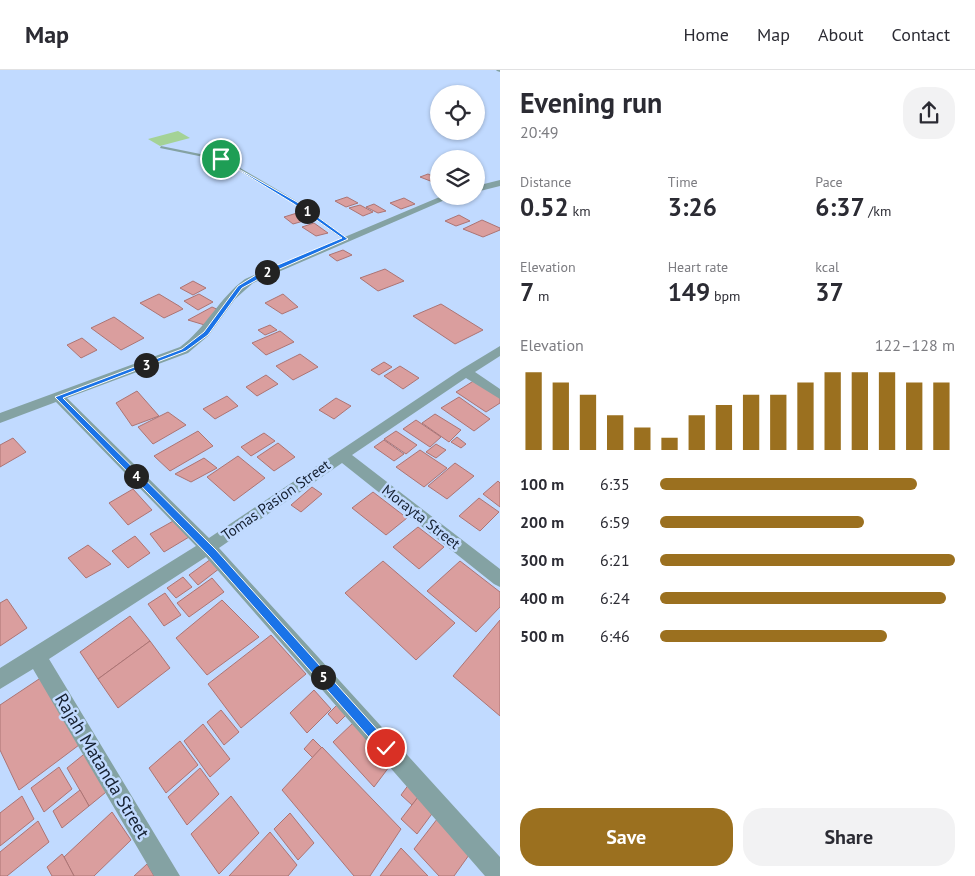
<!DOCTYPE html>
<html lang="en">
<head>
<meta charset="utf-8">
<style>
	body { margin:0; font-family:"PT Sans",sans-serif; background:#f2f2f3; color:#2b2b33; height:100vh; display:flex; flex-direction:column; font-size:19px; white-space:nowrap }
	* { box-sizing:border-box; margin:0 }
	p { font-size:16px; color:#7c7c81 }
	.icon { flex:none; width:28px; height:28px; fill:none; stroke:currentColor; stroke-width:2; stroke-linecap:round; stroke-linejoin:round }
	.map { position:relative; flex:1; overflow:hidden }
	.side { display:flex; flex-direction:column; background:#fff; width:475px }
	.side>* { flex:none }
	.controls { position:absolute; left:430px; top:15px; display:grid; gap:10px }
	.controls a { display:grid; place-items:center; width:55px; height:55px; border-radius:50%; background:#fff; box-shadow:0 1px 4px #0004; font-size:25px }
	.pin { position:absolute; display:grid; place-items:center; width:42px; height:42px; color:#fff; margin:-21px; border:2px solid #fff; border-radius:50%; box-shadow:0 1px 5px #0007 }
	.km { position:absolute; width:25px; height:25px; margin:-12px; border-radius:50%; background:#222; color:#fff; font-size:14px; line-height:25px; text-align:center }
	.round { display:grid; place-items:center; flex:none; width:52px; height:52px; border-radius:20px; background:#f2f2f3 }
	.summary { display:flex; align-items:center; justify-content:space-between; height:85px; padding:0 20px }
	h1 { font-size:28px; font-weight:700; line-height:38px }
	.figures { display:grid; grid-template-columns:repeat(3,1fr); gap:8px; height:85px; padding:5px 20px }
	.figures div { display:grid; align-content:center }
	.figures b { font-size:25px; font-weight:700 }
	.figures small { font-size:14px; font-weight:400 }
	.figures p { font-size:14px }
	.chart { height:140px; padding:10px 20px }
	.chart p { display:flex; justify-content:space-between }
	.chart svg { width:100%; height:90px; margin-top:5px; stroke:#9b701f; stroke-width:6 }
	.action { display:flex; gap:10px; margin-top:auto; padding:10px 20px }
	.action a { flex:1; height:58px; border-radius:20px; background:#9b701f; color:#fff; font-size:20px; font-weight:700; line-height:58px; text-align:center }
	.action a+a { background:#f2f2f3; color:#2b2b33 }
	ul { padding:0 20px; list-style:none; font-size:16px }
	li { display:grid; grid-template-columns:80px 60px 1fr; align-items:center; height:38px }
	li i { height:12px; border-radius:6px; background:#9b701f }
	header { display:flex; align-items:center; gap:30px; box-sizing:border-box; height:70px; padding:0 25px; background:#fff; border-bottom:1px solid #e1e1e2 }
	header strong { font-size:24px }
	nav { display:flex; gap:28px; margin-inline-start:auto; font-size:18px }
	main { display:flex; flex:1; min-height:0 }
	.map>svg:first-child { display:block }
</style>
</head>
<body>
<header>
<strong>Map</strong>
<nav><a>Home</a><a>Map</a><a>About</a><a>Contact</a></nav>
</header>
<main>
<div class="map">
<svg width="500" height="806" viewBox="0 0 500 806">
	<rect width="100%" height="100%" fill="#c1daff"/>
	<path fill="#a4d296" d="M178 61 190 68 160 76 148 69Z"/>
	<g fill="#da9e9e" stroke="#ac7474">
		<path d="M428 104 439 109V110L433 112 420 107Z"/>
		<path d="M347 127 358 133 346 137 335 131Z"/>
		<path d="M404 128 415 134 401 139 390 133Z"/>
		<path d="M374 134 386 141 378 143 366 137Z"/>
		<path d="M360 135 373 142 363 146 349 138Z"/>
		<path d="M297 143 307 150 293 154 284 147Z"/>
		<path d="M459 145 470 151 456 156 445 151Z"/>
		<path d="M482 150 500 158V160L483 167 463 159Z"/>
		<path d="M314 153 328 163 316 166 302 157Z"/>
		<path d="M343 180 352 185 337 191 329 185Z"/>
		<path d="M385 199 404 211 378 221 360 208Z"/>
		<path d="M193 211 206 218 193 225 180 218Z"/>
		<path d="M159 224 179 236 183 239 164 248 140 233Z"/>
		<path d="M199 224 213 232 198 240 184 231Z"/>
		<path d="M283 224 298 237 282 244 265 233Z"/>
		<path d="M441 234 483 260 455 274 413 246Z"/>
		<path d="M212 237 221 241 208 256 188 250Z"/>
		<path d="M114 247 144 268 121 280 91 258Z"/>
		<path d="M270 255 277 260 265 265 258 260Z"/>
		<path d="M280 261 294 272 266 285 252 273Z"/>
		<path d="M82 268 97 280 81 288 67 275Z"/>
		<path d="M300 284 318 297 293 310 276 296Z"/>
		<path d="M384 292 392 297 379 305 371 300Z"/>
		<path d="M400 296 419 308 403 319 384 306Z"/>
		<path d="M266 305 278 314 257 326 246 317Z"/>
		<path d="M475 310 500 327V333L486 342 456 322Z"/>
		<path d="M137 321 159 346 132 356 116 333Z"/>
		<path d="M227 326 238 336 215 349 203 339Z"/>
		<path d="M459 327 490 349 474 361 441 338Z"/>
		<path d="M336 328 351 336 334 349 319 340Z"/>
		<path d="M168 342 186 355 153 374 138 357Z"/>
		<path d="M435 344 461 360 449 372 422 353Z"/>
		<path d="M416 350 441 367 430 377 403 359Z"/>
		<path d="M198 361 213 376 170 401 154 386Z"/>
		<path d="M396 361 417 375 406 384 384 369Z"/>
		<path d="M264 363 275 371 251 386 241 377Z"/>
		<path d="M457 367 466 374 461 378 451 372Z"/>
		<path d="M13 368 26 382 0 397V375Z"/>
		<path d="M384 370 404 384 394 391 374 377Z"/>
		<path d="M278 373 295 387 274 401 257 387Z"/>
		<path d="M436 374 446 380 436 388 426 382Z"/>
		<path d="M420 380 447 398 424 417 396 397Z"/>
		<path d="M238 386 265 408 234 431 207 407Z"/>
		<path d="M204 388 217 398 191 412 175 404Z"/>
		<path d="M455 393 474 406 447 429 428 416Z"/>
		<path d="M498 411 500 413V437L483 424Z"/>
		<path d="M312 417 322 424 301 442 291 435Z"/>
		<path d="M133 419 152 440 128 455 109 433Z"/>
		<path d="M373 422 407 448 386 465 352 438Z"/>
		<path d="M479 428 499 442 480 461 459 446Z"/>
		<path d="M175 450 189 467 164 482 150 464Z"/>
		<path d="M418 457 444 477 419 499 393 477Z"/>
		<path d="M135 466 150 483 128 498 112 481Z"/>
		<path d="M88 475 111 494 86 508 68 488Z"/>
		<path d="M211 489 220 498 198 515 189 505Z"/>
		<path d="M383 491 455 553 416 590 345 523Z"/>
		<path d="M460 491 500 522V537L476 562 427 521Z"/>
		<path d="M183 507 192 517 176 528 167 518Z"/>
		<path d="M212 508 224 522 189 547 177 533Z"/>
		<path d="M165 523 181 545 164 556 148 534Z"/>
		<path d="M7 529 27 558 0 576V533Z"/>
		<path d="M222 530 259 567 207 605 176 568Z"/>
		<path d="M130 546 150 571 98 609 80 582Z"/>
		<path d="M500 550V646L453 606Z"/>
		<path d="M271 565 306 604 241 658 208 614Z"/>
		<path d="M150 571 170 598 118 638 98 609Z"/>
		<path d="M45 605 83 672 19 720 0 680V635Z"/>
		<path d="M314 620 331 639 307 663 290 643Z"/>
		<path d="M338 634 347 644 337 654 328 644Z"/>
		<path d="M221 640 239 662 224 675 207 652Z"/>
		<path d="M353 653 392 693 374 717 333 672Z"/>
		<path d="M203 654 230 689 210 707 184 671Z"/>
		<path d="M313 669 322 678 313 688 304 679Z"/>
		<path d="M180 671 198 695 166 723 149 698Z"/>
		<path d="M322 677 401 759 370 806H354L282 720Z"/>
		<path d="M88 681 111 718 89 736 67 698Z"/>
		<path d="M59 697 72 719 44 742 31 718Z"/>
		<path d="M200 698 219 724 187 755 168 727Z"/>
		<path d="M412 710 422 722 412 735 401 725Z"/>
		<path d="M80 720 89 736 62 758 53 741Z"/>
		<path d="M422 722 437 737 417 764 401 749Z"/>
		<path d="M22 726 34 749 0 776V743Z"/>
		<path d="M231 726 259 763 219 804 191 764Z"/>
		<path d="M112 742 131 770 94 806H74L64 787Z"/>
		<path d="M290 743 314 773 298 790 274 759Z"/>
		<path d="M441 744 474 778 454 806H439L414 779Z"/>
		<path d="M38 751 49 772 7 806H0V782Z"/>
		<path d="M270 762 297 795 288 806H229Z"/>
		<path d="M401 778 428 806H380Z"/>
		<path d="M62 784 64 787 74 806H52L47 797Z"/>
		<path d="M147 794 154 806H134Z"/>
	</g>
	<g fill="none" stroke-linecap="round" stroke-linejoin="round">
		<path fill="#84a2a3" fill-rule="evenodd" d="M161 76 225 89 298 132 348 169 344 170 294 134 223 91 160 78Z"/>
		<g fill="#84a2a3" fill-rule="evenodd">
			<path d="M496 0H500V2L497 1Z"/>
			<path d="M500 110V116L476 122V116Z"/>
			<path d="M442 126H454L253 213 235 229 208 266 188 283 67 328 209 468 462 299 500 276V286L475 302 500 319V329L466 308 352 385 500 499V517L494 514 342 393 219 478 500 787V806H485L206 487 49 589 180 806H154L33 599 0 619V598L196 476 56 332 0 353V343L180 277C206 258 219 228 245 209Z"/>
		</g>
	</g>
	<path fill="#1a73e8" stroke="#fff" d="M219 88 297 132 348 169 266 205 242 218 208 265 186 281 63 328 216 480 390 674 392 678 386 683 382 682 209 486 55 327 182 279 204 262 238 216 261 202 342 168 294 134Z"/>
	<g text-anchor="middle" stroke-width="5" stroke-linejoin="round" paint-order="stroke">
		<g font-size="15" fill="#162132" stroke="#c1daff">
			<text transform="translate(276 430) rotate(-35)" y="5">Tomas Pasion Street</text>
			<text transform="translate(421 447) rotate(38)" y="5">Morayta Street</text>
		</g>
		<g font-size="18" fill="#162132" stroke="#c1daff">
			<text transform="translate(102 696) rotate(59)" y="6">Rajah Matanda Street</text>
		</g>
	</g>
</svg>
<div class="controls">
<a><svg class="icon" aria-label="locate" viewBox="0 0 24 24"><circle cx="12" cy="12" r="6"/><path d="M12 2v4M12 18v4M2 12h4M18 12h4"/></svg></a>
<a><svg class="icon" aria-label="layers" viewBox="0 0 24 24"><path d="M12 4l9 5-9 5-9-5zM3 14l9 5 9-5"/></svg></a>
</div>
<div class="pin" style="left:221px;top:89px;background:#1e9e55"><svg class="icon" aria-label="arrive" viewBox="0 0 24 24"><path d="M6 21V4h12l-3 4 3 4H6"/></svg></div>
<div class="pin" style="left:386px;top:678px;background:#d93025"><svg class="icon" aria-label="check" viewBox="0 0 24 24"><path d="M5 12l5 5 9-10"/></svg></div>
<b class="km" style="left:307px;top:141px">1</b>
<b class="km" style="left:267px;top:202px">2</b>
<b class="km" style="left:146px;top:295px">3</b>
<b class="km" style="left:136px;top:406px">4</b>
<b class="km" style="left:323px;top:607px">5</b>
</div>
<section class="side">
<div class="summary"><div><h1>Evening run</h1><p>20:49</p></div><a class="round"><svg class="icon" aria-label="share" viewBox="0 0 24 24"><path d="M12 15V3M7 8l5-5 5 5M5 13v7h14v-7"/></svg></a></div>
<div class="figures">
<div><p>Distance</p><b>0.52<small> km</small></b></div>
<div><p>Time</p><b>3:26</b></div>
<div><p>Pace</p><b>6:37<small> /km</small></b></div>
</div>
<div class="figures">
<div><p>Elevation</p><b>7<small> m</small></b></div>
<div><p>Heart rate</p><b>149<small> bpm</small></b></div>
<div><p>kcal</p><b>37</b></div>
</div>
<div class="chart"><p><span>Elevation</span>122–128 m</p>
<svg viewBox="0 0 160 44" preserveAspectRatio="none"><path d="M5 44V6M15 44V11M25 44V17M35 44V27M45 44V33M55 44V38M65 44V27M75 44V22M85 44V17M95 44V17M105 44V11M115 44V6M125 44V6M135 44V6M145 44V11M155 44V11"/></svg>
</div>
<ul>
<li><b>100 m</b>6:35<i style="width:87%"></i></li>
<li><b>200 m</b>6:59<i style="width:69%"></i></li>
<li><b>300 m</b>6:21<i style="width:100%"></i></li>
<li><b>400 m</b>6:24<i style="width:97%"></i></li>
<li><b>500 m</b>6:46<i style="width:77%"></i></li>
</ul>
<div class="action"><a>Save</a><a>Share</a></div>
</section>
</main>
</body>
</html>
